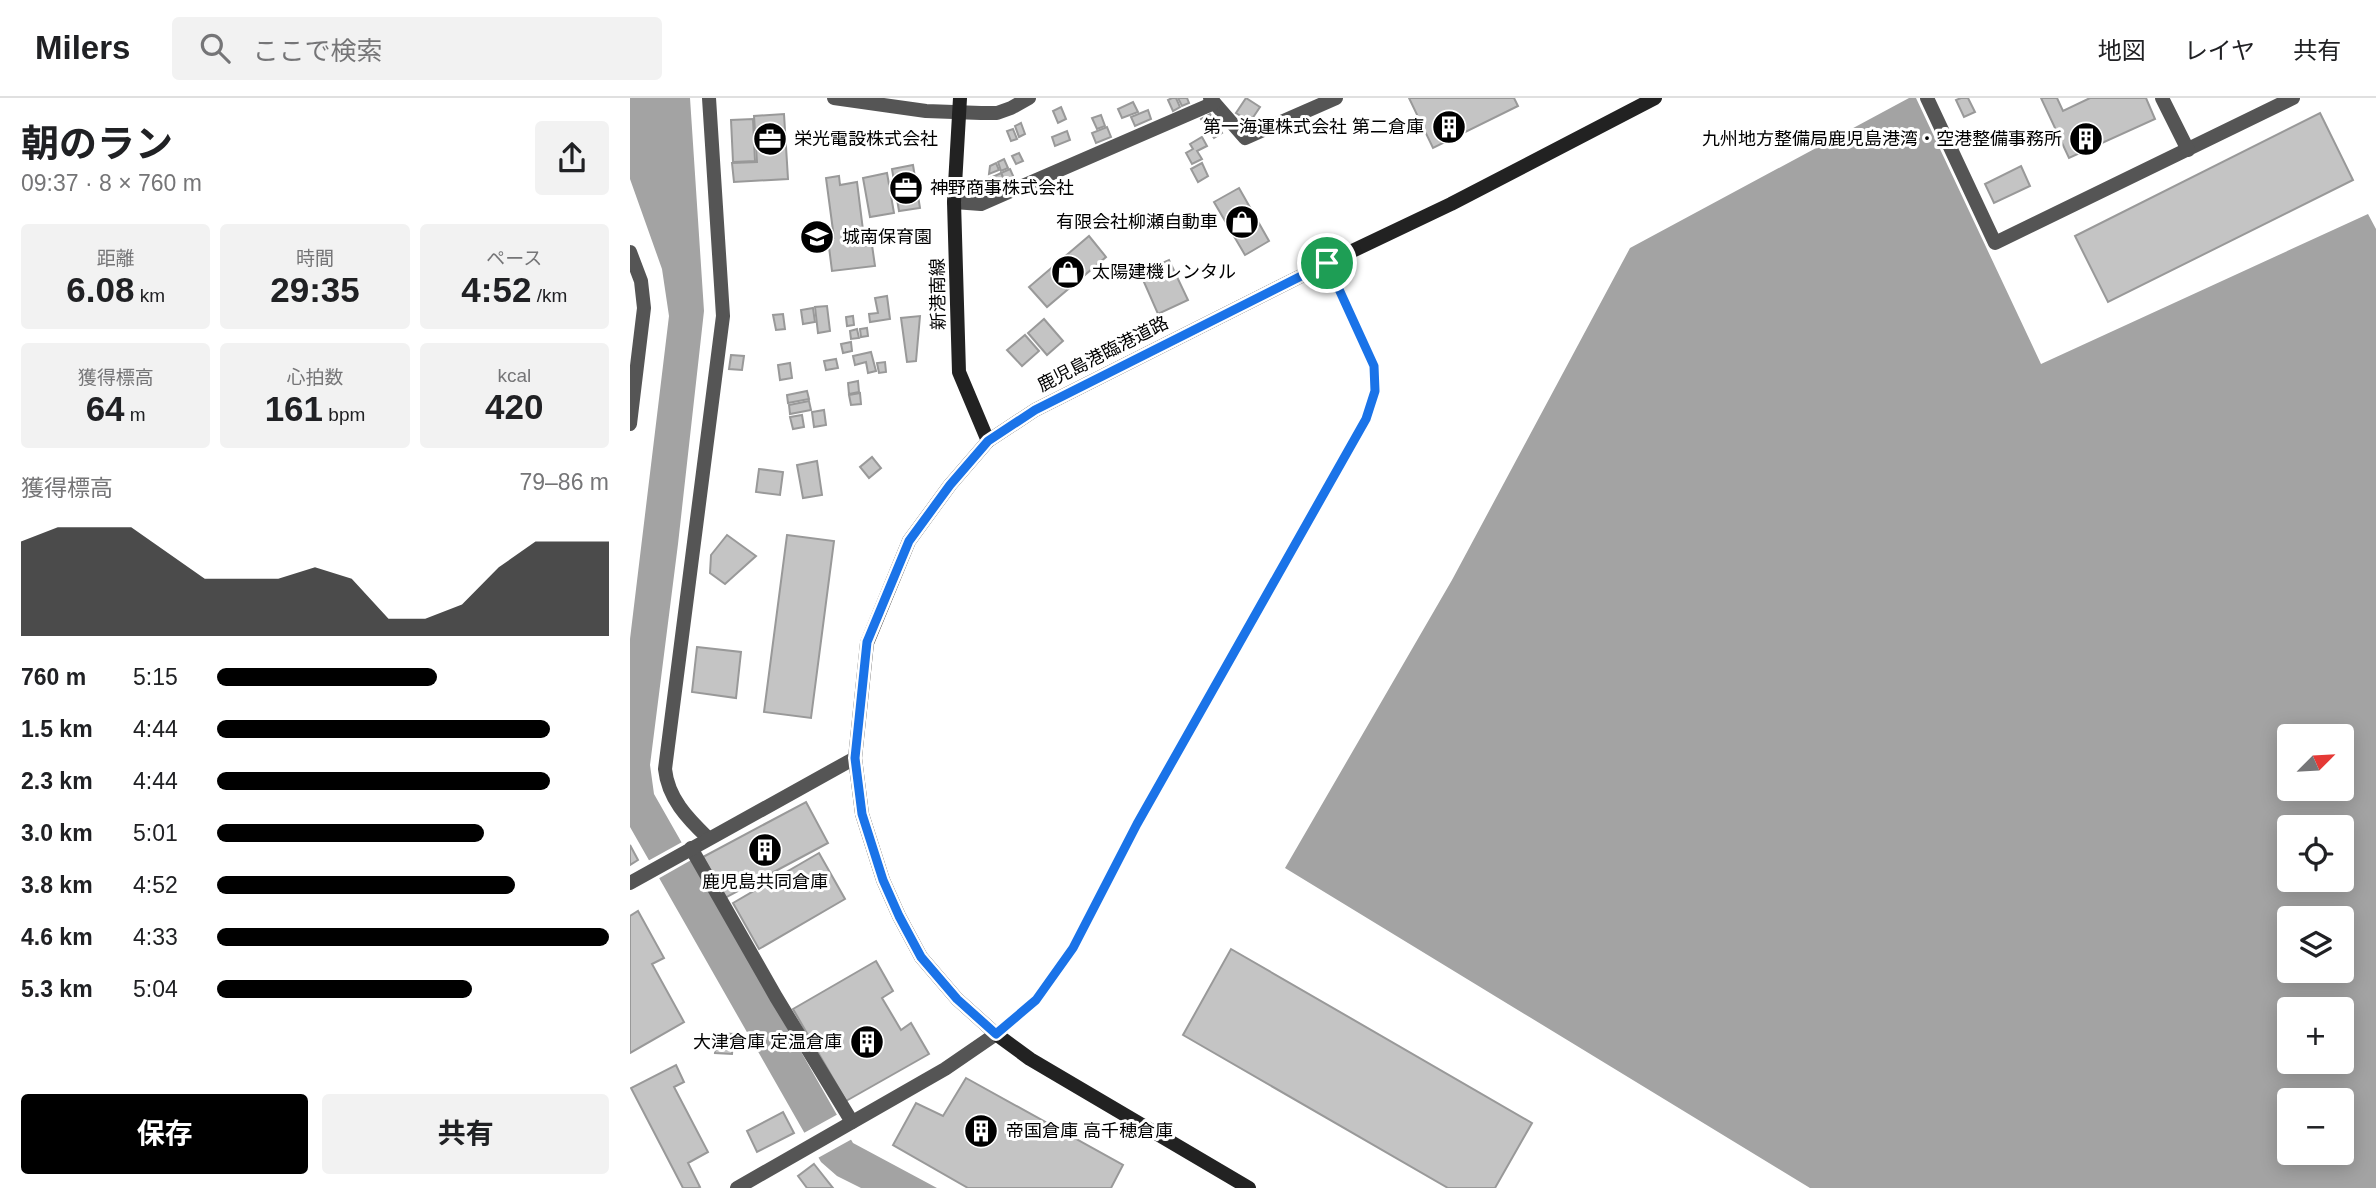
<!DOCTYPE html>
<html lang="ja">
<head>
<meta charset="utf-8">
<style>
	body { margin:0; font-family:Arial,"Noto Sans JP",sans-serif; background:#f2f2f2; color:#202124; height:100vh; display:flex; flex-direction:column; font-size:26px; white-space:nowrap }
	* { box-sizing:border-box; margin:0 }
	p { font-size:23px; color:#757577 }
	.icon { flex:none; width:38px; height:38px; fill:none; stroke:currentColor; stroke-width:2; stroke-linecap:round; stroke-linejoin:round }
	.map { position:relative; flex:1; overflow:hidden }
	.details { display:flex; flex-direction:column; background:#fff; width:630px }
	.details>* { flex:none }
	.needle { width:46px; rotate:66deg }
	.tools { position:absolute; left:1647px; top:626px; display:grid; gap:14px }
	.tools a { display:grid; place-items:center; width:77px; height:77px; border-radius:7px; background:#fff; box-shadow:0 4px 18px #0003; font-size:35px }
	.pin { position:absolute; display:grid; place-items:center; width:60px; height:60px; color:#fff; margin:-30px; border:4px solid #fff; border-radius:50%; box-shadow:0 2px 7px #0007 }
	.round { display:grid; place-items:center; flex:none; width:74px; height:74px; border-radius:7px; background:#f2f2f2 }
	.summary { display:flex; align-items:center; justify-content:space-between; height:119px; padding:0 21px }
	h1 { font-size:38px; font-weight:700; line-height:52px }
	.figures { display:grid; grid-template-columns:repeat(3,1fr); gap:10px; height:119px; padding:7px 21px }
	.figures div { display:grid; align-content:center; border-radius:7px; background:#f2f2f2; text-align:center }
	.figures b { font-size:35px; font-weight:700 }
	.figures small { font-size:19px; font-weight:400 }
	.figures p { font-size:19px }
	.chart { height:196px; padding:14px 21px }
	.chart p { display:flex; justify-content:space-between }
	.chart svg { width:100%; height:126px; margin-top:7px; fill:#000; opacity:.7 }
	.primary-button { display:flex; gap:14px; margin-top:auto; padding:14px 21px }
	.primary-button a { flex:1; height:80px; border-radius:7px; background:#000; color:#fff; font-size:28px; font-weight:700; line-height:80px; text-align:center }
	.primary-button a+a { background:#f2f2f2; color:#202124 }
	ul { padding:0 21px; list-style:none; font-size:23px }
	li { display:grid; grid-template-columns:112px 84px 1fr; align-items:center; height:52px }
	li i { height:18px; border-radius:9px; background:#000 }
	header { display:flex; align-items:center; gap:42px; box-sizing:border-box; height:98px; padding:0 35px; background:#fff; border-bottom:2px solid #e0e0e0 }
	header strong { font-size:33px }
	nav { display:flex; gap:38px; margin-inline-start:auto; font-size:24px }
	.search { width:490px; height:63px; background:#f2f2f2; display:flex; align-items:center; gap:18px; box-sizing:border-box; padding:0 24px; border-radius:7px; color:#757577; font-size:26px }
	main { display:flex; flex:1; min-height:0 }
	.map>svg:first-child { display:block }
</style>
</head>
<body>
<header>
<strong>Milers</strong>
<div class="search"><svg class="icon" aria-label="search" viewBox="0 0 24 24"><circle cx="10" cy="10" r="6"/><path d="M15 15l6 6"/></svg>ここで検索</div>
<nav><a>地図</a><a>レイヤ</a><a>共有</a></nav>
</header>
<main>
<section class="details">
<div class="summary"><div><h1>朝のラン</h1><p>09:37 · 8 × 760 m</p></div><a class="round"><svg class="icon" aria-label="share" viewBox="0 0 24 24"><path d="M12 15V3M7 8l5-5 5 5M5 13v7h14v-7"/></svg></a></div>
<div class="figures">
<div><p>距離</p><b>6.08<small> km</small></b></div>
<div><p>時間</p><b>29:35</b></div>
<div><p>ペース</p><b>4:52<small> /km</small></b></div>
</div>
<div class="figures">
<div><p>獲得標高</p><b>64<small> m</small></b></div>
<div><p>心拍数</p><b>161<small> bpm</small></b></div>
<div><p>kcal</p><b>420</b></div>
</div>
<div class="chart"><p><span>獲得標高</span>79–86 m</p>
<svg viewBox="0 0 160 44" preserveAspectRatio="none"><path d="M0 44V11L10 6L20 6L30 6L40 15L50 24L60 24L70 24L80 20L90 24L100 38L110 38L120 33L130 20L140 11L150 11L160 11V44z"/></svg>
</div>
<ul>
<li><b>760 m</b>5:15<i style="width:56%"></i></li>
<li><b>1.5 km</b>4:44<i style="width:85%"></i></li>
<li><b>2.3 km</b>4:44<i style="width:85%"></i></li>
<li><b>3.0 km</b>5:01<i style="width:68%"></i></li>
<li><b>3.8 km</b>4:52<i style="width:76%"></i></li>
<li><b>4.6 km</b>4:33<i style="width:100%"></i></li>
<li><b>5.3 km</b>5:04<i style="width:65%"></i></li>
</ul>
<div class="primary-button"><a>保存</a><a>共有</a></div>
</section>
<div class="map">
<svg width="1746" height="1090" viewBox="0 0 1746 1090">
	<rect width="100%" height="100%" fill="#fff"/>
	<g fill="#a3a3a3" fill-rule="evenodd">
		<path d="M0 0H60L74 213 48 446 20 667 24 696 223 1045 307 1090H231L207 1078 191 1064 0 729V541L39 218 32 171 0 81Z"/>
		<path d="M1279 0H1286L1411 266 1738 116 1746 131V1090H1180L655 770 822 482 1000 150ZM1659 639H1712V691H1659ZM1659 730H1712V782H1659ZM1659 821H1712V873H1659ZM1659 912H1712V964H1659ZM1659 1003H1712V1055H1659Z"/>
	</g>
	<g fill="#fff">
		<path d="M54 743 63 761 26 782 16 764Z"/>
		<path d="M210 1015 224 1040 186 1061 172 1036Z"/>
	</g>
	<g fill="#c4c4c4" stroke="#999" stroke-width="2">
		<path d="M542 0H546L550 9 543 13 538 2Z"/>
		<path d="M548 0H557L559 5 552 8Z"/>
		<path d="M616 0 630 9 620 24 606 15Z"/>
		<path d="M779 0H884L888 8 803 50Z"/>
		<path d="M1331 0H1338L1345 14 1334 19 1326 2Z"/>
		<path d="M1411 0H1427L1433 13 1460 0H1516L1525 21 1439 60Z"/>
		<path d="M503 4 508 14 492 20 488 11Z"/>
		<path d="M431 9 436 21 428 25 423 13Z"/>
		<path d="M518 12 521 21 505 28 501 19Z"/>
		<path d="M1690 15 1723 82 1478 204 1445 138Z"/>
		<path d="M154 16 158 81 104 84 102 65 127 64 124 18Z"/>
		<path d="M580 16 592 35 584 40 571 21Z"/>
		<path d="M471 17 475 28 467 31 462 20Z"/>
		<path d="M123 21 125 63 103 64 101 22Z"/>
		<path d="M391 25 395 36 389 39 385 28Z"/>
		<path d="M477 29 481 39 466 45 462 35Z"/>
		<path d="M383 31 387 41 381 43 377 33Z"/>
		<path d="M437 33 440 42 425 48 422 39Z"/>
		<path d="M572 39 577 48 567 53 572 61 562 66 556 55 563 51 560 46Z"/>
		<path d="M389 55 393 63 386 66 382 58Z"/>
		<path d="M374 61 378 70 371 73 368 64Z"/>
		<path d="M366 65 369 72 359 76 360 68Z"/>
		<path d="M572 65 578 78 568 84 561 71Z"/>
		<path d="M283 67 290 110 269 113 262 71Z"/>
		<path d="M1391 68 1400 88 1364 105 1355 86Z"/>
		<path d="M380 71 384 80 375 84 371 75Z"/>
		<path d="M257 75 264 115 240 119 233 80Z"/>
		<path d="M371 75 375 84 363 90 358 87V81Z"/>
		<path d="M209 78 210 87 227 84 235 148 242 147 245 168 202 173 198 141 204 140 196 80Z"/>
		<path d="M609 90 639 143 615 157 584 104Z"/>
		<path d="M459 138 476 159 417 209 399 189Z"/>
		<path d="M539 162 558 202 528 216 510 175Z"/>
		<path d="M257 198 260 221 240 224 239 216 248 215 245 200Z"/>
		<path d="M197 208 200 233 188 235 185 209Z"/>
		<path d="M183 210 185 224 173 226 171 212Z"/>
		<path d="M153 216 155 231 146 232 143 217Z"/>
		<path d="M223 218 224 227 217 228 216 219Z"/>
		<path d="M290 218 286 263 277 264 271 220Z"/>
		<path d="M414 221 433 243 417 257 398 235Z"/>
		<path d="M237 230 238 238 231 239 230 231Z"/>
		<path d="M227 231 229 240 221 241 220 233Z"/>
		<path d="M395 237 409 253 392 268 377 252Z"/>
		<path d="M221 244 222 253 213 255 211 246Z"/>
		<path d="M241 254 246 273 238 275 236 264 225 267 223 258Z"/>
		<path d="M101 257 114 258 112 272 99 271Z"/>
		<path d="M206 261 208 270 196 272 194 263Z"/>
		<path d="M255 264 256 274 249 275 247 265Z"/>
		<path d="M160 265 162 280 150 282 148 267Z"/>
		<path d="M228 283 229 294 219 296 218 285Z"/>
		<path d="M177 293 179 301 158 305 157 297Z"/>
		<path d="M230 295 231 306 221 307 219 297Z"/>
		<path d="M179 303 181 312 160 316 159 307Z"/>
		<path d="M194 312 196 327 184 329 182 314Z"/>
		<path d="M172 317 174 329 163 331 160 319Z"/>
		<path d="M242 359 251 370 239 380 230 369Z"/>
		<path d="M187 363 192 397 173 400 167 367Z"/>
		<path d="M129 371 153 374 150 397 126 394Z"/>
		<path d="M97 437 126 458 95 486 80 475 81 457Z"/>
		<path d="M157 437 204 443 181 620 134 614Z"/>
		<path d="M67 549 111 554 106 600 62 594Z"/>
		<path d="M176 704 198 745 95 800 73 759Z"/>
		<path d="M0 747 8 762 0 767Z"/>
		<path d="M189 755 215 801 129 851 103 805Z"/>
		<path d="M8 813 34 860 22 866 54 924 0 955V818Z"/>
		<path d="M601 851 902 1025 865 1090H818L553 937Z"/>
		<path d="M246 863 263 893 252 900 271 932 281 925 299 956 216 1003 163 911Z"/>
		<path d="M87 935 104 936 102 956 85 955Z"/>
		<path d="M46 967 54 984 44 989 78 1054 58 1065 70 1089 68 1090H53L1 990Z"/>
		<path d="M336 980 493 1067 481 1090H338L263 1047 286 1005 313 1018Z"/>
		<path d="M153 1014 164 1035 127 1054 117 1033Z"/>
		<path d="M184 1066 203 1090H177L168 1078Z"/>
	</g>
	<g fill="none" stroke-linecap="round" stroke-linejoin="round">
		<path stroke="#555" stroke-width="8" d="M366 936 406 902 443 850 507 725 736 321 745 293 744 268 697 165"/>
		<g stroke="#555" stroke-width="14">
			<path d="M204 0 296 13 351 15H367L381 10 399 0"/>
			<path d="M580 0 615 40 706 0"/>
			<path d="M1297 0 1365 145 1663 0"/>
			<path d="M1532 0 1558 52"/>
			<path d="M324 104 351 106 584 5"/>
			<path d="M0 154 11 183 14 210 0 326"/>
			<path d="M78 740C57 720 38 700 35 671L93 218 79 0"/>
			<path d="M61 750 146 899 222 1024"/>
			<path d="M0 785 225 660"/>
			<path d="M107 1090 315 971 366 936"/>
		</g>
		<g stroke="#222" stroke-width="14">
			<path d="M330 0 324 104 329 274 358 343"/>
			<path d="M619 1090 400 961 366 936 327 901 291 859 269 818 253 782 232 716 225 660 237 545 279 443 320 387 358 343 405 312 697 165 821 106 1025 0"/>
		</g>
	</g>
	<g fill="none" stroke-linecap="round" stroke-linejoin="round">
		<g stroke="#fff" stroke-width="14">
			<path id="route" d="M697 165 744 268 745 293 736 321 507 726 443 850 406 902 366 936 327 901 291 859 269 818 253 782 232 716 225 660 237 544 279 443 320 387 358 343 405 312Z"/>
		</g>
		<use href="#route" stroke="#1a73e8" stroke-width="9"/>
	</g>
	<defs>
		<g id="building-disc" transform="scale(1.75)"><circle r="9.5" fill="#000" stroke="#fff"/><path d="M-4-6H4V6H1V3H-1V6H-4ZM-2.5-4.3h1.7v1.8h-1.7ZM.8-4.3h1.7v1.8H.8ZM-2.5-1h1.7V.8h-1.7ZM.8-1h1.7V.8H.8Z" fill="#fff"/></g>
		<g id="office-disc" transform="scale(1.75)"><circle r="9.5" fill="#000" stroke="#fff"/><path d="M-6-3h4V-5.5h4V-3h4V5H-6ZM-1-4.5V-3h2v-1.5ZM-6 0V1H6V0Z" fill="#fff"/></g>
		<g id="shop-disc" transform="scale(1.75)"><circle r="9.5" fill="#000" stroke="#fff"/><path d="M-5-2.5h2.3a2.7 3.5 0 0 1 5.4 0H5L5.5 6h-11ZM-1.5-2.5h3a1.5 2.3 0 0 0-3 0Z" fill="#fff"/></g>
		<g id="school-disc" transform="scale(1.75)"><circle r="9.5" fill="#000" stroke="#fff"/><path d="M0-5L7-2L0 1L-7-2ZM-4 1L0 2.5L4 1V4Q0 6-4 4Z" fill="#fff"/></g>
	</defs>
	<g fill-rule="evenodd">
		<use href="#building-disc" x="819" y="29"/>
		<use href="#office-disc" x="140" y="41"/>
		<use href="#building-disc" x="1456" y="41"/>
		<use href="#office-disc" x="276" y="90"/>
		<use href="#shop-disc" x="612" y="124"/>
		<use href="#school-disc" x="187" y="139"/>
		<use href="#shop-disc" x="438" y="174"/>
		<use href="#building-disc" x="135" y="752"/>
		<use href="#building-disc" x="237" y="944"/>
		<use href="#building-disc" x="351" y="1033"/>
	</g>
	<g text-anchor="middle" stroke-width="6" stroke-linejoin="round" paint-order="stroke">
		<g font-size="18" fill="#000" stroke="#fff" text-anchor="start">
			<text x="794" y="35" text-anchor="end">第一海運株式会社 第二倉庫</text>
			<text x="164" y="47">栄光電設株式会社</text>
			<text x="1432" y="47" text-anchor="end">九州地方整備局鹿児島港湾・空港整備事務所</text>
			<text x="300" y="96">神野商事株式会社</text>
			<text x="588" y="130" text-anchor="end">有限会社柳瀬自動車</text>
			<text x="212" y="145">城南保育園</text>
			<text x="462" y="180">太陽建機レンタル</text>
			<text x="135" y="790" text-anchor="middle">鹿児島共同倉庫</text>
			<text x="212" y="950" text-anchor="end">大津倉庫 定温倉庫</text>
			<text x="376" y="1039">帝国倉庫 高千穂倉庫</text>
		</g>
		<g font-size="18" fill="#000" stroke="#fff">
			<text transform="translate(308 196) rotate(-91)" y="6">新港南線</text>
			<text transform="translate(473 256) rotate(-27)" y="6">鹿児島港臨港道路</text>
		</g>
	</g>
</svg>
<div class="tools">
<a><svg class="needle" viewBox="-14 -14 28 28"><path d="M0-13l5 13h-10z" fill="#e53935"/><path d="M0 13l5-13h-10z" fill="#757577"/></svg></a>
<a><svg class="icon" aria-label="locate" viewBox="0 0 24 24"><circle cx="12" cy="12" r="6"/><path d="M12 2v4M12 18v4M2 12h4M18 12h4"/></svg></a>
<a><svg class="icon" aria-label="layers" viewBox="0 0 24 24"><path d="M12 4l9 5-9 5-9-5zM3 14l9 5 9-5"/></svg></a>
<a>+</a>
<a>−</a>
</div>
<div class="pin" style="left:697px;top:165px;background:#1e9e55"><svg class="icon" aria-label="arrive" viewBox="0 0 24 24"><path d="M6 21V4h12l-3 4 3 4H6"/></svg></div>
</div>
</main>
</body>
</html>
